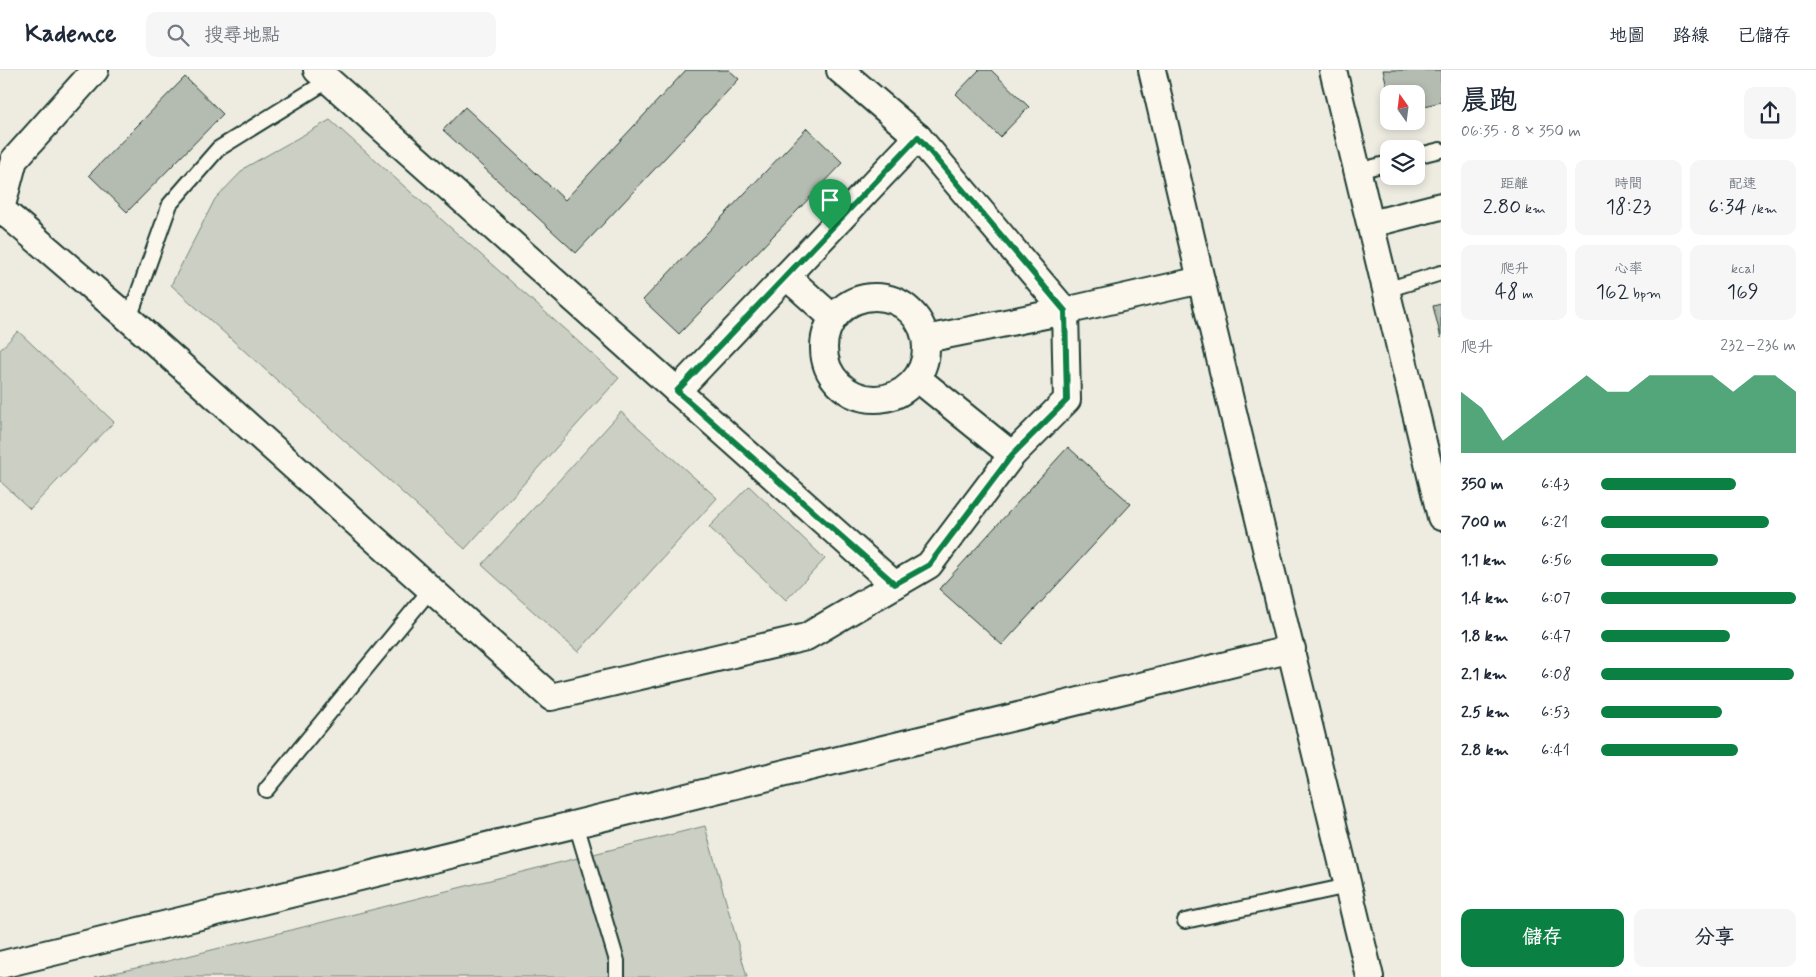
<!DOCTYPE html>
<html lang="zh-TW">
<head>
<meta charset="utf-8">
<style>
	body { margin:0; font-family:Mynerve,"LXGW WenKai TC",sans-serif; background:#f6f6f7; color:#1f2937; height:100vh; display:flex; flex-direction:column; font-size:19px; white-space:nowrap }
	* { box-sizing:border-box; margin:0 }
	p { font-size:16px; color:#747a83 }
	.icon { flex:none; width:28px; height:28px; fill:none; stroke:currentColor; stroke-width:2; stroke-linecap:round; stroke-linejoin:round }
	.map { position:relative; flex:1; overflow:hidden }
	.drawer { display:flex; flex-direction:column; background:#fff; width:375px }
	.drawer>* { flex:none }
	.needle { width:32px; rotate:346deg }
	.controls { position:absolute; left:1380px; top:15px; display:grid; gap:10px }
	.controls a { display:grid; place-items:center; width:45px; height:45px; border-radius:10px; background:#fff; box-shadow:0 2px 8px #0003; font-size:25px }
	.pin { position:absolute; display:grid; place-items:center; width:42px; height:42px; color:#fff; margin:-51px -21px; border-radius:50% 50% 50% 0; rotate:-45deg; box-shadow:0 0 5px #0007 }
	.pin .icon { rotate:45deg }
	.round { display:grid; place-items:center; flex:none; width:52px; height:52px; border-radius:10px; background:#f6f6f7 }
	.summary { display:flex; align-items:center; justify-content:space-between; height:85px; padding:0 20px }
	h1 { font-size:28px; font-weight:600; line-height:38px }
	.metrics { display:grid; grid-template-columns:repeat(3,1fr); gap:8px; height:85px; padding:5px 20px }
	.metrics div { display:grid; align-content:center; border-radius:10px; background:#f6f6f7; text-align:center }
	.metrics b { font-size:21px; font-weight:600 }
	.metrics small { font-size:14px; font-weight:400 }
	.metrics p { font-size:14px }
	.chart { height:140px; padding:10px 20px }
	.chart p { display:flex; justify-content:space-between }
	.chart svg { width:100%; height:90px; margin-top:5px; fill:#0b8043; opacity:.7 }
	.button { display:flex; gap:10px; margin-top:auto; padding:10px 20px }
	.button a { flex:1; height:58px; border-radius:10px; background:#0b8043; color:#fff; font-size:20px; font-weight:600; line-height:58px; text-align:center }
	.button a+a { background:#f6f6f7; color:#1f2937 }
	ul { padding:0 20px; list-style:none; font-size:16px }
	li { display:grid; grid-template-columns:80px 60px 1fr; align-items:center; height:38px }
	li i { height:12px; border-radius:6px; background:#0b8043 }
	header { display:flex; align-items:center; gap:30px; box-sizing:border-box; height:70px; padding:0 25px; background:#fff; border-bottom:1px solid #e0e1e3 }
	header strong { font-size:24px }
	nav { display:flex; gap:28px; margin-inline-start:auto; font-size:18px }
	.search { width:350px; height:45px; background:#f6f6f7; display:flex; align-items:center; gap:12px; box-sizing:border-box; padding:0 18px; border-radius:10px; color:#747a83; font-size:19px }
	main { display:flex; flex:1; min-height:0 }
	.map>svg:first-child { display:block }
</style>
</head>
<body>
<header>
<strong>Kadence</strong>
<div class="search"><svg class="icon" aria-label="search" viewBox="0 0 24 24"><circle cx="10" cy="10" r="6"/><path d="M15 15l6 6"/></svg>搜尋地點</div>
<nav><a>地圖</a><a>路線</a><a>已儲存</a></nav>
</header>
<main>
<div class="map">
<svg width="1441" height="907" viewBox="0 0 1441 907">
	<rect width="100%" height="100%" fill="#eeece1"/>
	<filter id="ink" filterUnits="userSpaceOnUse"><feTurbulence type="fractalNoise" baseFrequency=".02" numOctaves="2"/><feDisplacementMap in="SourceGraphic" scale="10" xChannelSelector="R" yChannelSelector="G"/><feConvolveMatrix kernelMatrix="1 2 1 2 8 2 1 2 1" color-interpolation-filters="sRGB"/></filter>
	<g filter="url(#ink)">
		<g fill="#cbcfc4" stroke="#75867c">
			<path d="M330 50 619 308 465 479 171 215 215 129 246 97Z"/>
			<path d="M18 261 114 352 30 439 0 411V280Z"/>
			<path d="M621 342 717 428 578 582 482 495Z"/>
			<path d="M749 416 825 489 786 530 709 457Z"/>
			<path d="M705 756 747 907H95L168 891Z"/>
		</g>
		<g fill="#b4bbb0" stroke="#1f3d34">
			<path d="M686 0H729L739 9 576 183 443 60 465 37 565 130Z"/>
			<path d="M979 0H991L1029 37 1000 67 956 24Z"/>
			<path d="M1383 0H1441V32L1416 38V24H1389Z"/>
			<path d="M185 7 223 44 127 142 89 105Z"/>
			<path d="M807 58 843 93 679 264 643 230Z"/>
			<path d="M1441 234V268L1433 236Z"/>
			<path d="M1068 377 1131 434 1002 575 939 519Z"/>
		</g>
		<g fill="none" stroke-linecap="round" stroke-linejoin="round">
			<g stroke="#1f3d34" stroke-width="18">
				<g id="lane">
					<path d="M1416 86 1440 80"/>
					<path d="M1358 101 1389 93"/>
					<path d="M1386 220 1441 203"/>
					<path d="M129 249 170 134 218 79 329 10"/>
					<path d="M266 720 431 519"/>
					<path d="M576 754 617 891V907"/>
					<path d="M1185 851 1348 816"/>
				</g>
			</g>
			<g stroke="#1f3d34" stroke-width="30">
				<g id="street">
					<path d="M95 0 14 90 1 139 129 249 551 627 806 567 929 495 1012 385 1067 330 1065 241 918 67 840 0"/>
					<path d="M317 0 895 515"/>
					<path d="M1152 0 1201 210 1370 907"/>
					<path d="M1333 0 1441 447"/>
					<path d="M1371 154 1441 136"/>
					<path d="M786 206 833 248"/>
					<circle cx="875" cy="278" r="51"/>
					<path d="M926 269 1065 241 1201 210"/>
					<path d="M917 308 1012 385"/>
					<path d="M677 321 918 67"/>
					<path d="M0 895 1292 579"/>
				</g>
			</g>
			<use href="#lane" stroke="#fbf7ec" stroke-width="14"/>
			<use href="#street" stroke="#fbf7ec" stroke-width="26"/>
		</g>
	</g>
	<g fill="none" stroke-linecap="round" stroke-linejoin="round" filter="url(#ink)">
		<g stroke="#fff" stroke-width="10">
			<path id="route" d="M918 67 1065 241 1067 330 1012 385 929 495 895 514 677 321Z"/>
		</g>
		<use href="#route" stroke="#0b8043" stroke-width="6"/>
	</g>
</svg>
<div class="controls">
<a><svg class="needle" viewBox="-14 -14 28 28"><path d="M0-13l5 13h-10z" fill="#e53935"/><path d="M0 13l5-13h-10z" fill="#747a83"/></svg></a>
<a><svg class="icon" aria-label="layers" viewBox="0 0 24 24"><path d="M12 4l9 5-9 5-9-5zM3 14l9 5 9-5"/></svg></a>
</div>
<div class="pin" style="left:830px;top:160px;background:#1e9e55"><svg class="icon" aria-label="arrive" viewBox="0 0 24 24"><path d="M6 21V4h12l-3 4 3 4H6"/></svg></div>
</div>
<section class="drawer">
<div class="summary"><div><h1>晨跑</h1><p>06:35 · 8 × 350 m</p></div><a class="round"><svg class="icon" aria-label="share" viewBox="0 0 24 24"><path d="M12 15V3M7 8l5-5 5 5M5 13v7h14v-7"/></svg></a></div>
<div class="metrics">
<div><p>距離</p><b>2.80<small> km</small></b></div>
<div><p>時間</p><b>18:23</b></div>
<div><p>配速</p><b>6:34<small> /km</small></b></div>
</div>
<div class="metrics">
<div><p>爬升</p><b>48<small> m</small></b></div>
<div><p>心率</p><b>162<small> bpm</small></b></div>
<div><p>kcal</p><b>169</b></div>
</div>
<div class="chart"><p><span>爬升</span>232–236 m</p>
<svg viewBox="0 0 160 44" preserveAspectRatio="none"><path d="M0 44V14L10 22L20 38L30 30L40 22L50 14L60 6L70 14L80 14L90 6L100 6L110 6L120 6L130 14L140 6L150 6L160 14V44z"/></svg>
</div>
<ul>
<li><b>350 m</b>6:43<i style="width:69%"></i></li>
<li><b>700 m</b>6:21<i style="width:86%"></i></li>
<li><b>1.1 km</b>6:56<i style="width:60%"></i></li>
<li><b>1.4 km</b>6:07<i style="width:100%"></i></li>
<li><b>1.8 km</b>6:47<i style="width:66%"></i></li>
<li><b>2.1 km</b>6:08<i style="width:99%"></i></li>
<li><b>2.5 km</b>6:53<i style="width:62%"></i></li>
<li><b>2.8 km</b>6:41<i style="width:70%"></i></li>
</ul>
<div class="button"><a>儲存</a><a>分享</a></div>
</section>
</main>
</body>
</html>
